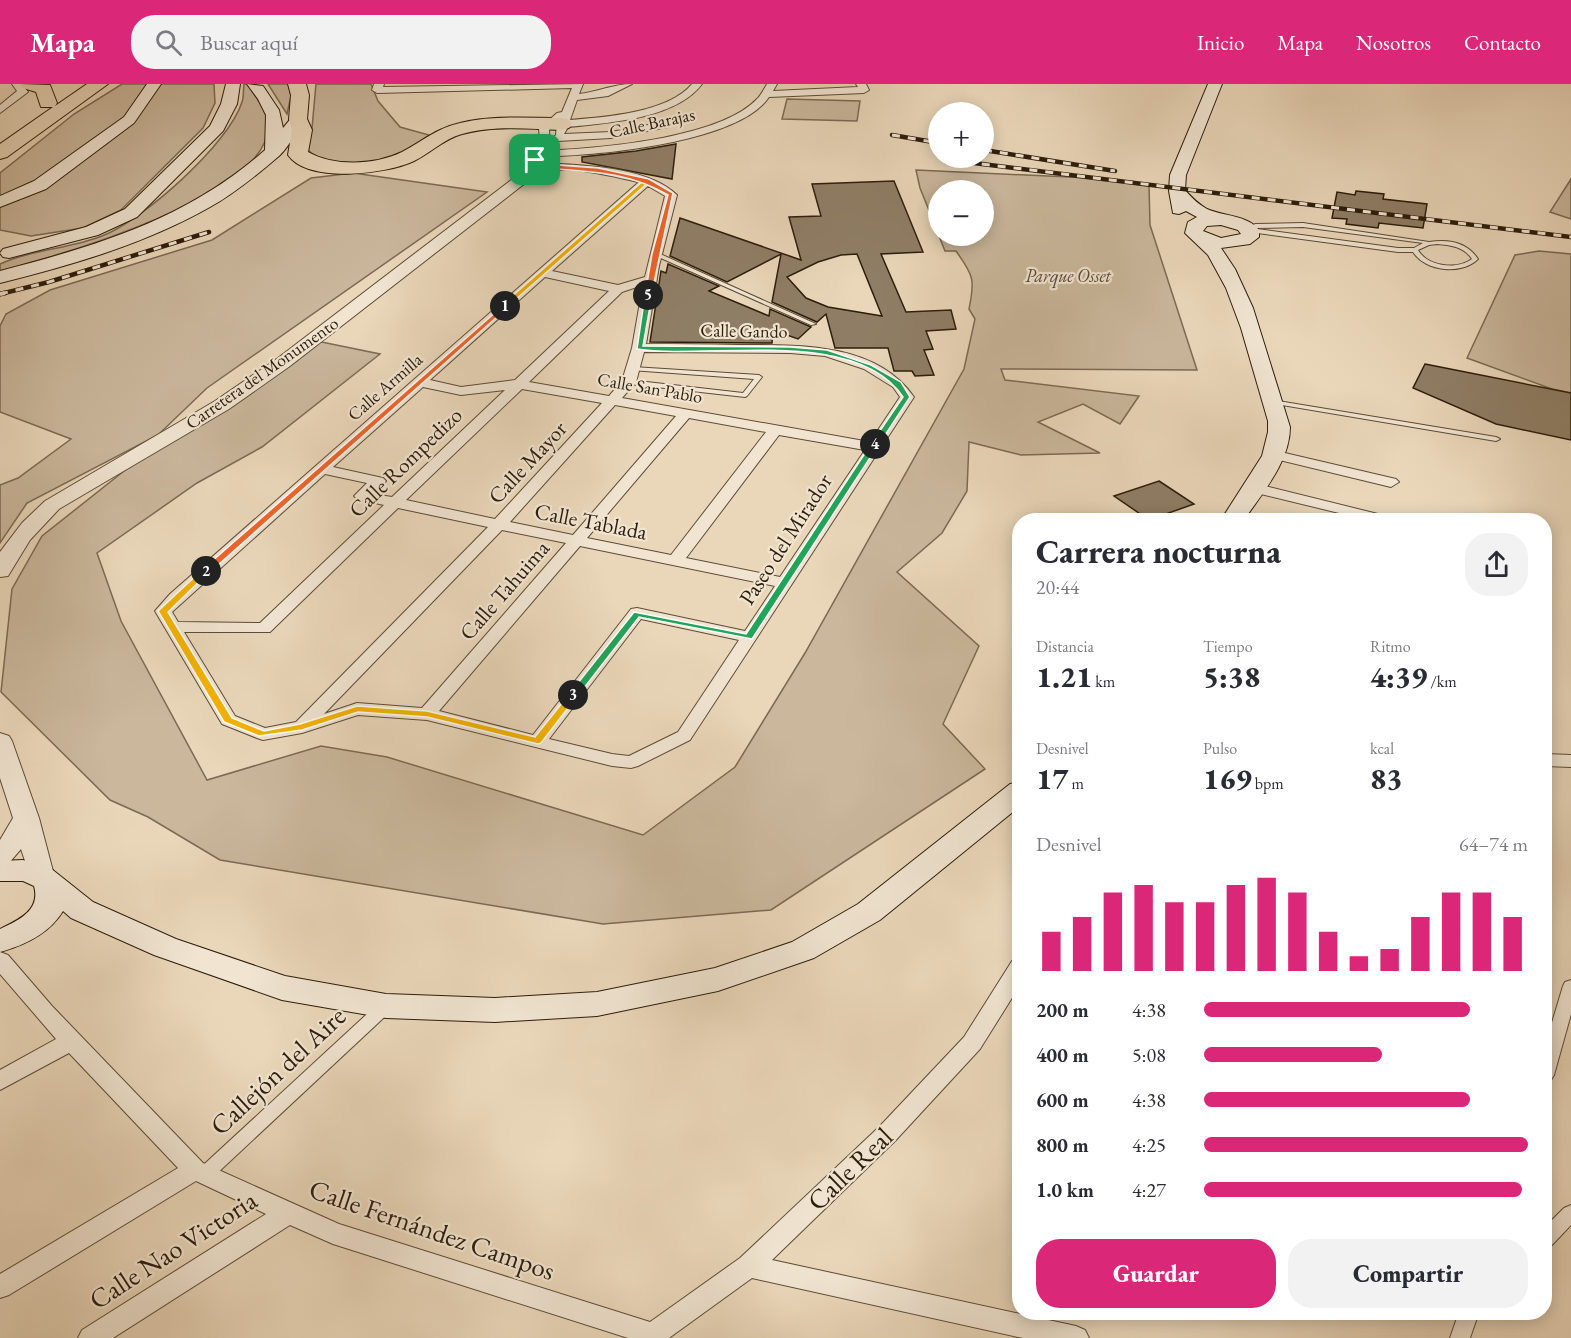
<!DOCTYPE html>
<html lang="es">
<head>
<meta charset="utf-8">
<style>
	body { margin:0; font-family:"EB Garamond",serif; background:#f2f2f3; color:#2b2b33; height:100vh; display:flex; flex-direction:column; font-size:22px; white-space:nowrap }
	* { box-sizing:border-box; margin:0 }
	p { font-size:20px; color:#7c7c81 }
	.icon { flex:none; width:33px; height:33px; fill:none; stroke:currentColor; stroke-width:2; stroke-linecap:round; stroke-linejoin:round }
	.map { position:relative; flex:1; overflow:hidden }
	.side { position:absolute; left:1012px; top:429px; width:540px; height:807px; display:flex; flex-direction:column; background:#fff; border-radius:24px; box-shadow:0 3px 15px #0003 }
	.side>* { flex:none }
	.fabs { position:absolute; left:928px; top:18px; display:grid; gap:12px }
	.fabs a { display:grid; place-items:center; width:66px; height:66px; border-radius:50%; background:#fff; box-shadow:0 3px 15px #0003; font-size:30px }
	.pin { position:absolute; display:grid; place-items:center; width:51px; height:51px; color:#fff; margin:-26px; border-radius:12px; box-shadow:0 3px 9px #0006 }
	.km { position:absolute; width:30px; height:30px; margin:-15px; border-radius:50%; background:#222; color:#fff; font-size:16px; line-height:30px; text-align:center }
	.round { display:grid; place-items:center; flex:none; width:63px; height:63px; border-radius:24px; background:#f2f2f3 }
	.overview { display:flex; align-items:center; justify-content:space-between; height:102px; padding:0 24px }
	h1 { font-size:33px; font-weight:800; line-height:45px }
	.stats { display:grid; grid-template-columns:repeat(3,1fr); gap:9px; height:102px; padding:6px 24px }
	.stats div { display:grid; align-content:center }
	.stats b { font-size:30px; font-weight:800 }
	.stats small { font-size:16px; font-weight:400 }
	.stats p { font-size:16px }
	.chart { height:168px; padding:12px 24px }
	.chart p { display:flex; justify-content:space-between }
	.chart svg { width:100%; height:108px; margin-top:6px; stroke:#db2777; stroke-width:6 }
	.button { display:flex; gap:12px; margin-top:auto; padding:12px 24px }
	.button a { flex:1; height:69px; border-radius:24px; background:#db2777; color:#fff; font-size:24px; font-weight:800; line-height:69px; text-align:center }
	.button a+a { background:#f2f2f3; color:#2b2b33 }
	ul { padding:0 24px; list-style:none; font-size:20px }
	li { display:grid; grid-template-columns:96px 72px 1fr; align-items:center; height:45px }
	li i { height:15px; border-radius:8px; background:#db2777 }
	header { display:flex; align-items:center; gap:36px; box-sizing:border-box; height:84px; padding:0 30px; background:#db2777; color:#fff }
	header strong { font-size:28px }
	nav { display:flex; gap:33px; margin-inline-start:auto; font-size:21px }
	.search { width:420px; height:54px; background:#f2f2f3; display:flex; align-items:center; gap:15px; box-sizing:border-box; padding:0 21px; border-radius:24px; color:#7c7c81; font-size:22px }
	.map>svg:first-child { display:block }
</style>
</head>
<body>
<header>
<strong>Mapa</strong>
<div class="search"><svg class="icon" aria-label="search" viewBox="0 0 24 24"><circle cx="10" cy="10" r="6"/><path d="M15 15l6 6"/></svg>Buscar aquí</div>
<nav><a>Inicio</a><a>Mapa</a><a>Nosotros</a><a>Contacto</a></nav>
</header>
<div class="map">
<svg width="1571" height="1254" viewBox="0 0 1571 1254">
	<rect width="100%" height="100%" fill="#ead7ba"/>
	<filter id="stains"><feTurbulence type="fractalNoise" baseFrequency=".00333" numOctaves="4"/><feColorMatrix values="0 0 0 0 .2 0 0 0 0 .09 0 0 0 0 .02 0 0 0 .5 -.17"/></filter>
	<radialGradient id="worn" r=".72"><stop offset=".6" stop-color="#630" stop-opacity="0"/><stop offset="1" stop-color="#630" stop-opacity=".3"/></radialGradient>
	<g fill="#cab79c" stroke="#7b6a54" stroke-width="1.5">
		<path d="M122 0H214L215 19 203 44 121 126 83 144 31 152 0 146V89L74 30Z"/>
		<path d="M244 0H247C255 12 266 25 268 40 273 112 54 173 0 187V180C33 165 69 165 102 152 142 137 229 60 242 18 244 13 243 6 244 0Z"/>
		<path d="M268 0H288L291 12 287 30Z"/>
		<path d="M316 0H371L378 17 400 43 429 51 395 75 342 81 317 74 307 65 312 44Z"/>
		<path d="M787 15 860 17 857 37 782 35Z"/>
		<path d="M916 86 1090 94 1149 102 1150 141 1197 286 1001 285 1005 296 1139 312 1120 340 1083 320 1038 338 1100 369 1021 371 969 358 967 407 942 449 897 488 979 562 943 640 985 685 771 826 603 840 220 776 148 733 110 716 1 608 12 505 42 452 124 387 312 256 380 270 262 363 197 399 97 469 121 537 207 696 321 662 387 673 643 751 735 683 805 569 964 285 975 235 969 225C975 196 974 192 956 167H945L939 152H984V106H939V151L920 104Z"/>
		<path d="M353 89 487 108 207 304 158 351 27 419 0 459V401L18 394 71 355 0 328V242L6 230 50 206 212 156 311 94Z"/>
		<path d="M1571 95V135L1550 128Z"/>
		<path d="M1539 167 1571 170V309L1552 305 1467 274 1515 171Z"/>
	</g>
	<g fill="#8f7e66" stroke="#2c1d0b" stroke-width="1.5" fill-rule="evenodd">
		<path d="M676 60 672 95 582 78V73L636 67Z"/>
		<path d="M894 97 923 168 881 170 906 228 951 226 956 245 926 247 933 265 924 266 934 291 915 292 912 287H894L888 264H835L826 230 817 238 772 218 781 170 727 198 670 172 680 134 801 176 789 133 821 132 812 100ZM857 170 882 232 828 223 806 214 787 193 818 178 841 171Z"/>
		<path d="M1356 107 1384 110 1383 115 1427 120 1423 144 1379 139 1378 144 1346 140 1347 135 1332 134 1337 108 1355 111Z"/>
		<path d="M668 180 719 202 709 207 769 232 770 225 811 243 798 255 773 246 772 259 650 258 661 187 666 189Z"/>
		<path d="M1425 280 1571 309V356L1496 340 1413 304Z"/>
		<path d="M1159 397 1194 420 1149 436 1114 412Z"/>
	</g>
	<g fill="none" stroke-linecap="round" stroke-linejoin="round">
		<g stroke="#5c4c37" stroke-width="2">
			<g id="service">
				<path d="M1303 139 1429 158C1448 155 1467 158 1478 175 1462 191 1426 188 1413 168H1398L1250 148 1247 146 1250 144 1398 164H1414L1423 159 1303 143 1255 144 1252 142 1255 140ZM1437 160C1451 161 1464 163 1472 175 1457 186 1428 183 1418 166L1429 161Z"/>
				<path d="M654 169H658L816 240 811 241 654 171Z"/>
				<path d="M633 283 759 291 762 293 747 312 745 313 629 300 626 298 629 296 743 309 754 295 631 286 630 285Z"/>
				<path d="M1272 316 1496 353 1500 355 1496 357 1270 319 1269 318Z"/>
			</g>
		</g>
		<g stroke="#5c4c37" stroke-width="2">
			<g id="pedestrian">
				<path d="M1571 896V930L1554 991 1551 996 1545 998V962L1563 902 1565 898Z"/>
				<path d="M386 916 392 918 394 922 392 926 211 1095 205 1097 199 1095 196 1090 199 1085 380 918Z"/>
				<path d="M1571 1121V1141L1552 1161 1545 1163V1143L1564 1124Z"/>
				<path d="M1459 1228H1479L1470 1254H1450Z"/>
			</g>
		</g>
		<g stroke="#5c4c37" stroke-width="2">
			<g id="minor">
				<path d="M12 0H22L28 8 0 29V21L17 7Z"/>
				<path d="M374 0H384L383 3 583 0 579 10C597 8 614 0 632 0L608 12 577 16 570 36C605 33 668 29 692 0H702C676 35 608 39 568 43L564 50 611 48 664 38 669 41 668 43 611 54 558 57 553 54 556 51 557 39 549 46 550 62 544 74 556 76 559 80C594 82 651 85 677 111L659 182 646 260C677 260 707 260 738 261 798 261 876 258 914 313L690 656 638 682 631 684 612 682 427 636 358 631 302 649 263 656 257 654 222 640 155 527 170 510 639 98C623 95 573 82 559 86 541 91 533 101 514 86L513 84C525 66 543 83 539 45L557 29 562 28 572 4 377 9 372 6ZM536 79 549 81 550 83 538 87 524 83ZM648 102 665 112 645 193 618 201 552 187ZM545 193 609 207 515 296 461 303 430 296ZM643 201 632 264 622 297 609 312 529 298 622 208ZM644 268 790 269 825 272 864 285 893 303 900 313 870 358 622 314 636 298ZM423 303 461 311 505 306 392 413 373 410 386 397 383 394 333 383ZM522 305 602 319 495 435 406 416ZM615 321 676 332 573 451 510 438ZM689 334 766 348 671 471 587 454ZM779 351 865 366 780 493 686 474ZM325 390 367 399 354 412 357 415 384 421 260 539 178 538 172 528ZM398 424 488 443 296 638 265 644 235 632 184 548H270ZM502 446 566 459 422 624 357 619 324 630ZM580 462 775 502 745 547 637 524 631 525 533 651 439 627ZM641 535 739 556 678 648 629 672 612 670 549 655Z"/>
				<path d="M767 0H777L773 7 858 3 856 0H866L869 6 864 9 769 13C740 57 609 70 559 72L554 69 559 66C610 63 721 53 757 15 761 11 764 5 767 0Z"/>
				<path d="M1272 366 1396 395 1399 398 1391 403 1267 373 1265 370 1267 367Z"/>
				<path d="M1253 399 1390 433 1393 436H1368L1248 407 1245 404 1248 401Z"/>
				<path d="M1545 670 1571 671V683L1545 682Z"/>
				<path d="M0 868 8 871 52 922 203 1079 339 1140 650 1238 740 1174 879 1043 964 953 1012 877 1020 875V901L980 965 895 1057 772 1176 1076 1242 1085 1246 1089 1254H1023L752 1194 669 1254H628L333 1160 290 1141 113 1254H78L82 1246 266 1130 196 1097 9 1211 0 1214V1190L178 1084 69 969 0 1006V986L56 955 0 890Z"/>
			</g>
		</g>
		<g stroke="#5c4c37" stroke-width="2">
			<g id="tertiary">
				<path d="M528 86 535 90 533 93 290 282 229 325 59 425 30 456 8 492 0 493V468L22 439 45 417 215 317 278 274 523 87Z"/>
				<path d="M0 649 9 652 12 657 39 734 54 791 50 798 41 800 32 798 21 765 9 779 0 782V756L13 734 0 694Z"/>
			</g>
		</g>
		<g stroke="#2c1d0b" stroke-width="2">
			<g id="secondary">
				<path d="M147 0H161L134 39 46 105 0 123V112L34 97 124 33Z"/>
				<path d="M226 0H240L237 20 223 47 137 133 98 151 9 174 3 173 0 169 3 165 86 143 125 125 210 42 221 20Z"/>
				<path d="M247 0 263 2 279 26 283 44 293 32 298 30 306 35C300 44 286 66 279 72 258 90 235 109 210 123 145 160 72 181 0 199V187C99 161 187 135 265 66L266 31 258 15Z"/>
				<path d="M1208 0H1222L1186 91 1185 106C1192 114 1198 120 1207 125 1222 132 1248 131 1259 146V153L1250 160 1221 164 1235 185 1253 224 1290 343C1290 378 1262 409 1244 436H1221L1262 372 1268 348V337L1241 244 1226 204 1208 171 1185 149 1188 138 1197 133 1186 127 1179 130 1173 129 1169 107 1170 91ZM1221 141 1238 146 1241 150 1221 154 1203 147 1207 142Z"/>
				<path d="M1020 698V722L880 836 814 874 718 907 597 932 495 938 386 934 282 916 154 871 71 834 63 827C49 850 25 861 0 868V845C19 836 41 826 34 802L23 797H0V777L23 776 49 783 93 818 176 855 285 892 386 910 495 914 597 908 715 884 792 858 858 820 1010 700Z"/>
			</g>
		</g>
		<g stroke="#2c1d0b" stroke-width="2">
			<g id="motorway">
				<path d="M20 0 50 1 57 19 55 22 87 0H108L7 73 0 75V60L53 23H41L36 8 23 4Z"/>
				<path d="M288 0H306L309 11 307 35 312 46 308 68C335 83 375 81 402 68 423 57 437 44 460 39 493 31 528 34 562 34L569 36 572 40 569 44 562 46C529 45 494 41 462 50 443 55 431 69 414 77 387 90 308 100 288 71L292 46 289 35 291 11Z"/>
			</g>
		</g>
		<use href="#service" fill="#f1e5d2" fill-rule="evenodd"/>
		<use href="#pedestrian" fill="#f1e5d2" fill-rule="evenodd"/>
		<use href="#minor" fill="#f1e5d2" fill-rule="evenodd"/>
		<use href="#tertiary" fill="#f1e5d2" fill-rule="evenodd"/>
		<use href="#secondary" fill="#f1e5d2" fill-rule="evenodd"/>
		<use href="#motorway" fill="#ead7ba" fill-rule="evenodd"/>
		<g stroke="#2c1d0b" stroke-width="4.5">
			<g id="rail-far1">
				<path d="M892 51 939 59"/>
				<path d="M984 66 1115 87"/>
				<path d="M950 76 1571 153"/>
				<path d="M0 210 49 198 209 148"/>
			</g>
		</g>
		<g stroke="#2c1d0b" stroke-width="5">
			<path id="rail" d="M0 210 5 209"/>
		</g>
		<use href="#rail-far1" stroke="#f1e5d2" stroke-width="3" stroke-dasharray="8" stroke-linecap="butt"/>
		<use href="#rail" stroke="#f1e5d2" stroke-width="4" stroke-dasharray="10" stroke-linecap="butt"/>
	</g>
	<path fill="#f5b400" stroke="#fff" stroke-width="1.5" d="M535 75 555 77 558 81 598 84 650 97 505 225 502 221 643 97 598 88 556 84 551 80 533 78Z"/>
	<path fill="#f0652b" stroke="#fff" stroke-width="1.5" d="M505 220 507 224 209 489H203V485Z"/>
	<path fill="#f5b400" stroke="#fff" stroke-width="1.5" d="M203 485 210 487 168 528 232 634 264 647 300 640 357 622 427 627 535 653 570 609 578 611 541 659 538 660 427 633 358 628 302 646 259 652 224 638 158 527Z"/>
	<path fill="#22a559" stroke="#fff" stroke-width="1.5" d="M875 358 879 360 752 555 639 533 577 613H570V609L634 528 746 550 871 360Z"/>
	<path fill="#22a559" stroke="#fff" stroke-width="1.5" d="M648 209 652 211 643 262 790 263 827 266 871 281 901 298 910 313 878 362H873L871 360 903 313C856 242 709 276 637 265L645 211Z"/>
	<path fill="#f0652b" stroke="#fff" stroke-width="1.5" d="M535 75 537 78 521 84 536 89 548 87 556 81 598 84 649 95 673 109 651 213 645 211 652 170 668 111C632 90 599 88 558 85 548 94 524 96 515 84L518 80Z"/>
	<g text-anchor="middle" stroke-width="4.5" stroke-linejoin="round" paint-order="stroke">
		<g font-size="18" fill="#2c1d0b" stroke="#f1e5d2">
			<text transform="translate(652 39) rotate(-12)" y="6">Calle Barajas</text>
			<text transform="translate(744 247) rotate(1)" y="6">Calle Gando</text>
			<text transform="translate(262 289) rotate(-35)" y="6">Carretera del Monumento</text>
			<text transform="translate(385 303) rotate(-41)" y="6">Calle Armilla</text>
			<text transform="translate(650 304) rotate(10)" y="6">Calle San Pablo</text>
		</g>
		<g font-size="18" font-style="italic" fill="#5b4b36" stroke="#f1e5d2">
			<text x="1068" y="198">Parque Osset</text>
		</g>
		<g font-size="22" fill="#2c1d0b" stroke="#f1e5d2">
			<text transform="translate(405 378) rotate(-44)" y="8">Calle Rompedizo</text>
			<text transform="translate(527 378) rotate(-47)" y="8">Calle Mayor</text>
			<text transform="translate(591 437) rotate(11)" y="8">Calle Tablada</text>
			<text transform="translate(785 455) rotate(-57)" y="8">Paseo del Mirador</text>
			<text transform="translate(504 506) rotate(-49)" y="8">Calle Tahuima</text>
		</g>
		<g font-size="27" fill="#2c1d0b" stroke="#f1e5d2">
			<text transform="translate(278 987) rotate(-43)" y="9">Callejón del Aire</text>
			<text transform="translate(850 1085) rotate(-44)" y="9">Calle Real</text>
			<text transform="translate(432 1146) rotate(19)" y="9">Calle Fernández Campos</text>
			<text transform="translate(173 1166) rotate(-33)" y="9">Calle Nao Victoria</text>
		</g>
	</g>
	<rect width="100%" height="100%" filter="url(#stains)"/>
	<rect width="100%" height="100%" fill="url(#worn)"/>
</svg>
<div class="fabs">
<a>+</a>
<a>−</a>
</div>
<div class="pin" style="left:535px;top:76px;background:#1e9e55"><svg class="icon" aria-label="arrive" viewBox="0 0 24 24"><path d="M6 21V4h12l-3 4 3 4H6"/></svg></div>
<b class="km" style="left:505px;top:222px">1</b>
<b class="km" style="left:206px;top:487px">2</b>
<b class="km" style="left:573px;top:611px">3</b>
<b class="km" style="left:875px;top:360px">4</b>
<b class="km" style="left:648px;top:211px">5</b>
<section class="side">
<div class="overview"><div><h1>Carrera nocturna</h1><p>20:44</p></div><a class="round"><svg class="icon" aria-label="share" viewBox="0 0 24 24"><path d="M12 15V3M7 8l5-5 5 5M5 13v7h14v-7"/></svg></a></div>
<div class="stats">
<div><p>Distancia</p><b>1.21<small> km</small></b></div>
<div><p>Tiempo</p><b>5:38</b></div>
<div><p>Ritmo</p><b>4:39<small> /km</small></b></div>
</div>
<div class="stats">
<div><p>Desnivel</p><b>17<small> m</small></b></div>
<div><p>Pulso</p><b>169<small> bpm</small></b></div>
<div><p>kcal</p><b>83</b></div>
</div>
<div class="chart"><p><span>Desnivel</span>64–74 m</p>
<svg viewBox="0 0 160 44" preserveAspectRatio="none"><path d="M5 44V28M15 44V22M25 44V12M35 44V9M45 44V16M55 44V16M65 44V9M75 44V6M85 44V12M95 44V28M105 44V38M115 44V35M125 44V22M135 44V12M145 44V12M155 44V22"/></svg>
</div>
<ul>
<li><b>200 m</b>4:38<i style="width:82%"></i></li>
<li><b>400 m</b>5:08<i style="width:55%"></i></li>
<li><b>600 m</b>4:38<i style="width:82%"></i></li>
<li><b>800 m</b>4:25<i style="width:100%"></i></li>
<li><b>1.0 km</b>4:27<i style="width:98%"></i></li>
</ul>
<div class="button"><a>Guardar</a><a>Compartir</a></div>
</section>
</div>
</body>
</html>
